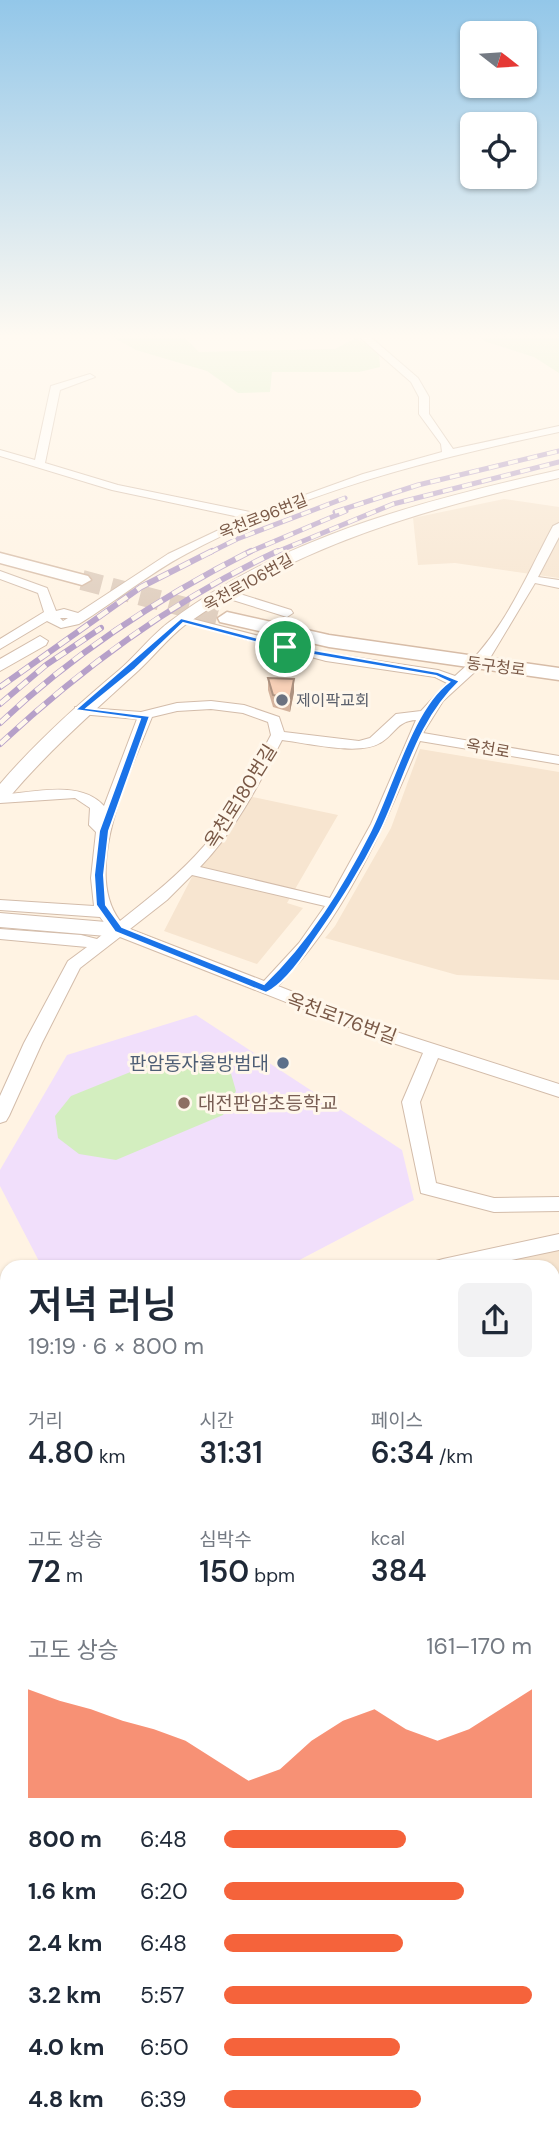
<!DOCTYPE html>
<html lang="ko">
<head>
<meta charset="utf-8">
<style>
	body { margin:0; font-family:"DM Sans","Noto Sans KR",sans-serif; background:#f2f2f3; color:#1f2937; height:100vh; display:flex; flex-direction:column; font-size:26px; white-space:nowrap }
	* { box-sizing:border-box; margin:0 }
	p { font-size:23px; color:#747a83 }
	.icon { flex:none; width:38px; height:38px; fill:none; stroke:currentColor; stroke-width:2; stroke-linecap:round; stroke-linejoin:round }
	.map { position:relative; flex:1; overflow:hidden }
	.side { position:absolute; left:0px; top:1260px; width:560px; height:882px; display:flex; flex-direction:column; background:#fff; border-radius:21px 21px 0 0; box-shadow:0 2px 5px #0004 }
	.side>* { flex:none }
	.needle { width:46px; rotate:107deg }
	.buttons { position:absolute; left:460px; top:21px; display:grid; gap:14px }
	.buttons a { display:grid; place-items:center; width:77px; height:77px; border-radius:10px; background:#fff; box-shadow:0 2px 5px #0004; font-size:35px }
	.pin { position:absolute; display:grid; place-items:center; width:60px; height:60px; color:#fff; margin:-30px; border:4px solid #fff; border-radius:50%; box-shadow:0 2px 7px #0007 }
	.round { display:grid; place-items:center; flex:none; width:74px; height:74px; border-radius:10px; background:#f2f2f3 }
	.summary { display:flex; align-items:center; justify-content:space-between; height:119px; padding:0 28px }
	h1 { font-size:38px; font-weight:600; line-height:52px }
	.metrics { display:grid; grid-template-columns:repeat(3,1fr); gap:10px; height:119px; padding:7px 28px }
	.metrics div { display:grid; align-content:center }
	.metrics b { font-size:30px; font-weight:600 }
	.metrics small { font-size:19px; font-weight:400 }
	.metrics p { font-size:19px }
	.chart { height:196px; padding:14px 28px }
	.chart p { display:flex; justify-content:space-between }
	.chart svg { width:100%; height:126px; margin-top:7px; fill:#f5633b; opacity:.7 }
	ul { padding:0 28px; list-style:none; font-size:23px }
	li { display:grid; grid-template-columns:112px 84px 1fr; align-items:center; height:52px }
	li i { height:18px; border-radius:9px; background:#f5633b }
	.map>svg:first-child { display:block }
</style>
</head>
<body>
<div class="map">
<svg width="559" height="2142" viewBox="0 0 559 2142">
	<rect width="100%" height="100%" fill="#fff3e3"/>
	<g fill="#f7e5d0">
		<path d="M504 499 559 507V578L455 563 418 565 413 518Z"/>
		<path d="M420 749 559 772V980L457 975 325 938 335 926 391 828Z"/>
		<path d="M248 796 338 815 287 903 303 908 257 964 164 931 195 871Z"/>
		<path d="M559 1249V2142H366V2135H553V1267H476Z"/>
		<path d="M0 1332 7 1343V2135H338V2142H0Z"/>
	</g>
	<path fill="#f1dffb" d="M196 1015 402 1150 414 1200 286 1267H42L0 1186V1170L67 1055Z"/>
	<g fill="#d3eebf">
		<path d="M107 334H181L199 352 335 349 356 338 379 353 380 367 359 372H272L270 392 238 393 207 371 136 350Z"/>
		<path d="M473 334H559V373L534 357 487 342Z"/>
		<path d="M175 1054 207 1057 230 1070 236 1091 223 1115 116 1160 79 1154 58 1138 55 1116 71 1096Z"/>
	</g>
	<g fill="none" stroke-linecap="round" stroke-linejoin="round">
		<path stroke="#deccbc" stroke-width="20" stroke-dasharray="20 10" stroke-linecap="butt" d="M82 580 227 618"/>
		<g stroke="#d3bcaa" stroke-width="2">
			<g id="minor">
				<path d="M356 334H367L418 378 429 397V414L453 449 559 426V432C431 459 301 492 186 554 148 574 115 602 79 624L61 628 47 621 0 649V639L44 612 38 593 0 579V571L47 588 56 611 64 609 78 613 168 554 244 518 112 490 0 456V450L35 460 51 386 90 374 95 377 60 390 45 463 118 485 255 513 363 474 442 452 441 444 419 414V397L411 382ZM60 618H68L63 621Z"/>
				<path d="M559 523V537L538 577 559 580V588L535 583 490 658 443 701 423 733 559 756V764L420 741C382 830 346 916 278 986L387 1029 559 1084V1097L438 1058 420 1102 436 1183 494 1198 559 1197V1211L494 1212 421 1193 402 1102 423 1053 375 1037 120 937 80 968 42 1043 9 1116 6 1121 0 1123V1096L24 1043 68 961 87 947 0 939V929L81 935 97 939 109 929 100 917 0 910V900L94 906 91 878 96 832 89 825 90 808 75 798 0 803V795C32 793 80 779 104 806L137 719 80 714 75 713V707L141 712 177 703 211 701 244 705 279 717 284 732 359 741 370 738 396 714 421 711 447 683 435 677 326 661 175 620 181 616 326 653 438 670 455 676C502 637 525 578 553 526ZM211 709 243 713 268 722 271 735C251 773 231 812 204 846 180 874 149 898 120 921 81 870 131 770 152 717L177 711ZM416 720 371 824 330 898 200 867C235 831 259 784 282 740 307 743 359 756 380 743 395 735 396 721 416 720ZM192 875 325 906 299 943 264 981 130 929 167 900Z"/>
				<path d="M224 589 291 610 293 613 287 617 220 596 218 593Z"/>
				<path d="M559 1234V1250L479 1267H433L436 1261 443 1259Z"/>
				<path d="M0 1306 7 1308V1334L0 1332Z"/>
				<rect x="337" y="2135" width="30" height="7"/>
			</g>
		</g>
		<g stroke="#d3bcaa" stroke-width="2">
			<g id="tertiary">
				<path d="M559 470V478C428 508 295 546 185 625 168 638 155 655 139 670 93 712 47 752 7 800L0 802V784C36 742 76 706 118 671 137 655 152 634 172 620 284 536 425 500 559 470Z"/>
				<path d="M40 636 48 641 46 645 0 671V659Z"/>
				<path d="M0 913 118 923 125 925 128 930 125 935 118 937 0 927Z"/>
			</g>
		</g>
		<g stroke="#d7bca7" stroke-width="3">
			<g id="secondary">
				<path d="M0 553 88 576 91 580 82 585 0 563Z"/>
				<path d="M227 612 329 635 559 668V680L329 647 220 622 218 618Z"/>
			</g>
		</g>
		<use href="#minor" fill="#fff" fill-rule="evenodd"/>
		<use href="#tertiary" fill="#fff" fill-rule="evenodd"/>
		<use href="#secondary" fill="#fff" fill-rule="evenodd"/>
		<g stroke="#b6a0c9" stroke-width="5">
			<g id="rail-far1">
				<path d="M335 512 418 485 559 451"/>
				<path d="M209 553 237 539 345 498"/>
				<path d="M247 553 346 511"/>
				<path d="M274 553 393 504 559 462"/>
			</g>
		</g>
		<g stroke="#b6a0c9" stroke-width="6">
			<g id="rail">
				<path d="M0 687 141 587 212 551"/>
				<path d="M0 704 46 665 101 628"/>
				<path d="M0 723C75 652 158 598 251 551"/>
				<path d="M0 744C83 667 174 599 278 551"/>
			</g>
		</g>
		<use href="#rail-far1" stroke="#fff7eb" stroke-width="3.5" stroke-dasharray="10" stroke-linecap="butt"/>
		<use href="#rail" stroke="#fff7eb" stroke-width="4.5" stroke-dasharray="12" stroke-linecap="butt"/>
	</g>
	<path fill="#d4b39d" d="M268 678 294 679V692L290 712 273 707 268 690Z"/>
	<path fill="#ad9280" d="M294 679V692L290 712V699Z"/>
	<path fill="#f7d0b7" stroke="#ad9280" stroke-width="2" d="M268 678 294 679 290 699 273 695Z"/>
	<linearGradient id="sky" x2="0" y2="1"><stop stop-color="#93c7e9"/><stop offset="0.53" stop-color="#fffaf2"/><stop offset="1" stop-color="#fffaf2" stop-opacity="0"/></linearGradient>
	<rect width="559" height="634" fill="url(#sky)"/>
	<path fill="#1a73e8" stroke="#fff" stroke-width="2" fill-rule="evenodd" d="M181 618 285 645 438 672 460 681C416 723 406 778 380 832 361 870 338 907 313 942 302 959 285 984 266 993L115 932 96 905 94 875 99 831 140 719 75 710ZM183 623 285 650 436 676 449 682C412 709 392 789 370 832 342 887 309 941 264 984L122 927 106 905 104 875 109 831 150 716 87 708 135 669Z"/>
	<circle fill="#6b7280" stroke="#fff7eb" stroke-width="2.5" cx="282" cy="700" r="7"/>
	<circle fill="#5c6f8a" stroke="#fff7eb" stroke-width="2.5" cx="283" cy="1063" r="7"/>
	<circle fill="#8d6e63" stroke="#fff7eb" stroke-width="2.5" cx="184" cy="1103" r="7"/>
	<g text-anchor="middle" stroke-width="6" stroke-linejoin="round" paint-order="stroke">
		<g font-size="16" fill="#795846" stroke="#fff7eb">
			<text transform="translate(263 516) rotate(-22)" y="6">옥천로96번길</text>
			<text transform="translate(248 582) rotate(-29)" y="6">옥천로106번길</text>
			<text transform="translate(496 666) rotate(7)" y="6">동구청로</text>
			<text transform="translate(488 748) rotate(10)" y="6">옥천로</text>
		</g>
		<g font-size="16" fill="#5b616d" stroke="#fff7eb" text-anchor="start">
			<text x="296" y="706">제이팍교회</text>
		</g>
		<g font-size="19" fill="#795846" stroke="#fff7eb">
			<text transform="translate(240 796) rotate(-58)" y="7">옥천로180번길</text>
			<text transform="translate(342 1018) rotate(20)" y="7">옥천로176번길</text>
		</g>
		<g font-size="19" fill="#4e5e75" stroke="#fff7eb" text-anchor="end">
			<text x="269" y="1070">판암동자율방범대</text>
		</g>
		<g font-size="19" fill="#785e54" stroke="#fff7eb" text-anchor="start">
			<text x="198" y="1110">대전판암초등학교</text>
		</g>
	</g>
</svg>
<div class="buttons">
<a><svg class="needle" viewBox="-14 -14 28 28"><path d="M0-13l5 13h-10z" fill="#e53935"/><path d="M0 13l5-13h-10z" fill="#747a83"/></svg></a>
<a><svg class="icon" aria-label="locate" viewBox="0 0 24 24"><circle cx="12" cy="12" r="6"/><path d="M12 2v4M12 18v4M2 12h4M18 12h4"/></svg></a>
</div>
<div class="pin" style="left:285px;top:647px;background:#1e9e55"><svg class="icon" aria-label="arrive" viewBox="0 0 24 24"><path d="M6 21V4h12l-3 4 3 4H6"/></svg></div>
<section class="side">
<div class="summary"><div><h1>저녁 러닝</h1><p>19:19 · 6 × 800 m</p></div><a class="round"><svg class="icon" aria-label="share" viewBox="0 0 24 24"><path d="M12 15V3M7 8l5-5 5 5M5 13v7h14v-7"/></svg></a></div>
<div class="metrics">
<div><p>거리</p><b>4.80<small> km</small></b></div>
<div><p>시간</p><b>31:31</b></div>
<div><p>페이스</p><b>6:34<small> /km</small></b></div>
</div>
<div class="metrics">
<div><p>고도 상승</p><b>72<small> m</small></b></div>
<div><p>심박수</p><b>150<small> bpm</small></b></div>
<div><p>kcal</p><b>384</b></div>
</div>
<div class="chart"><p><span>고도 상승</span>161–170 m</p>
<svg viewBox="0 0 160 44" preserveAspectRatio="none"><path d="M0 44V6L10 10L20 13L30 17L40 20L50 24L60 31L70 38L80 34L90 24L100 17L110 13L120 20L130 24L140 20L150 13L160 6V44z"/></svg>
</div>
<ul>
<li><b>800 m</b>6:48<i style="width:59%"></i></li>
<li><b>1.6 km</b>6:20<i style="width:78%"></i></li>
<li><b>2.4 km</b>6:48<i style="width:58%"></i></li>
<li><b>3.2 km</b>5:57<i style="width:100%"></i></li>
<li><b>4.0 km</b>6:50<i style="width:57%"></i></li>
<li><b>4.8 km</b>6:39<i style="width:64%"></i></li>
</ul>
</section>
</div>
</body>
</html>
